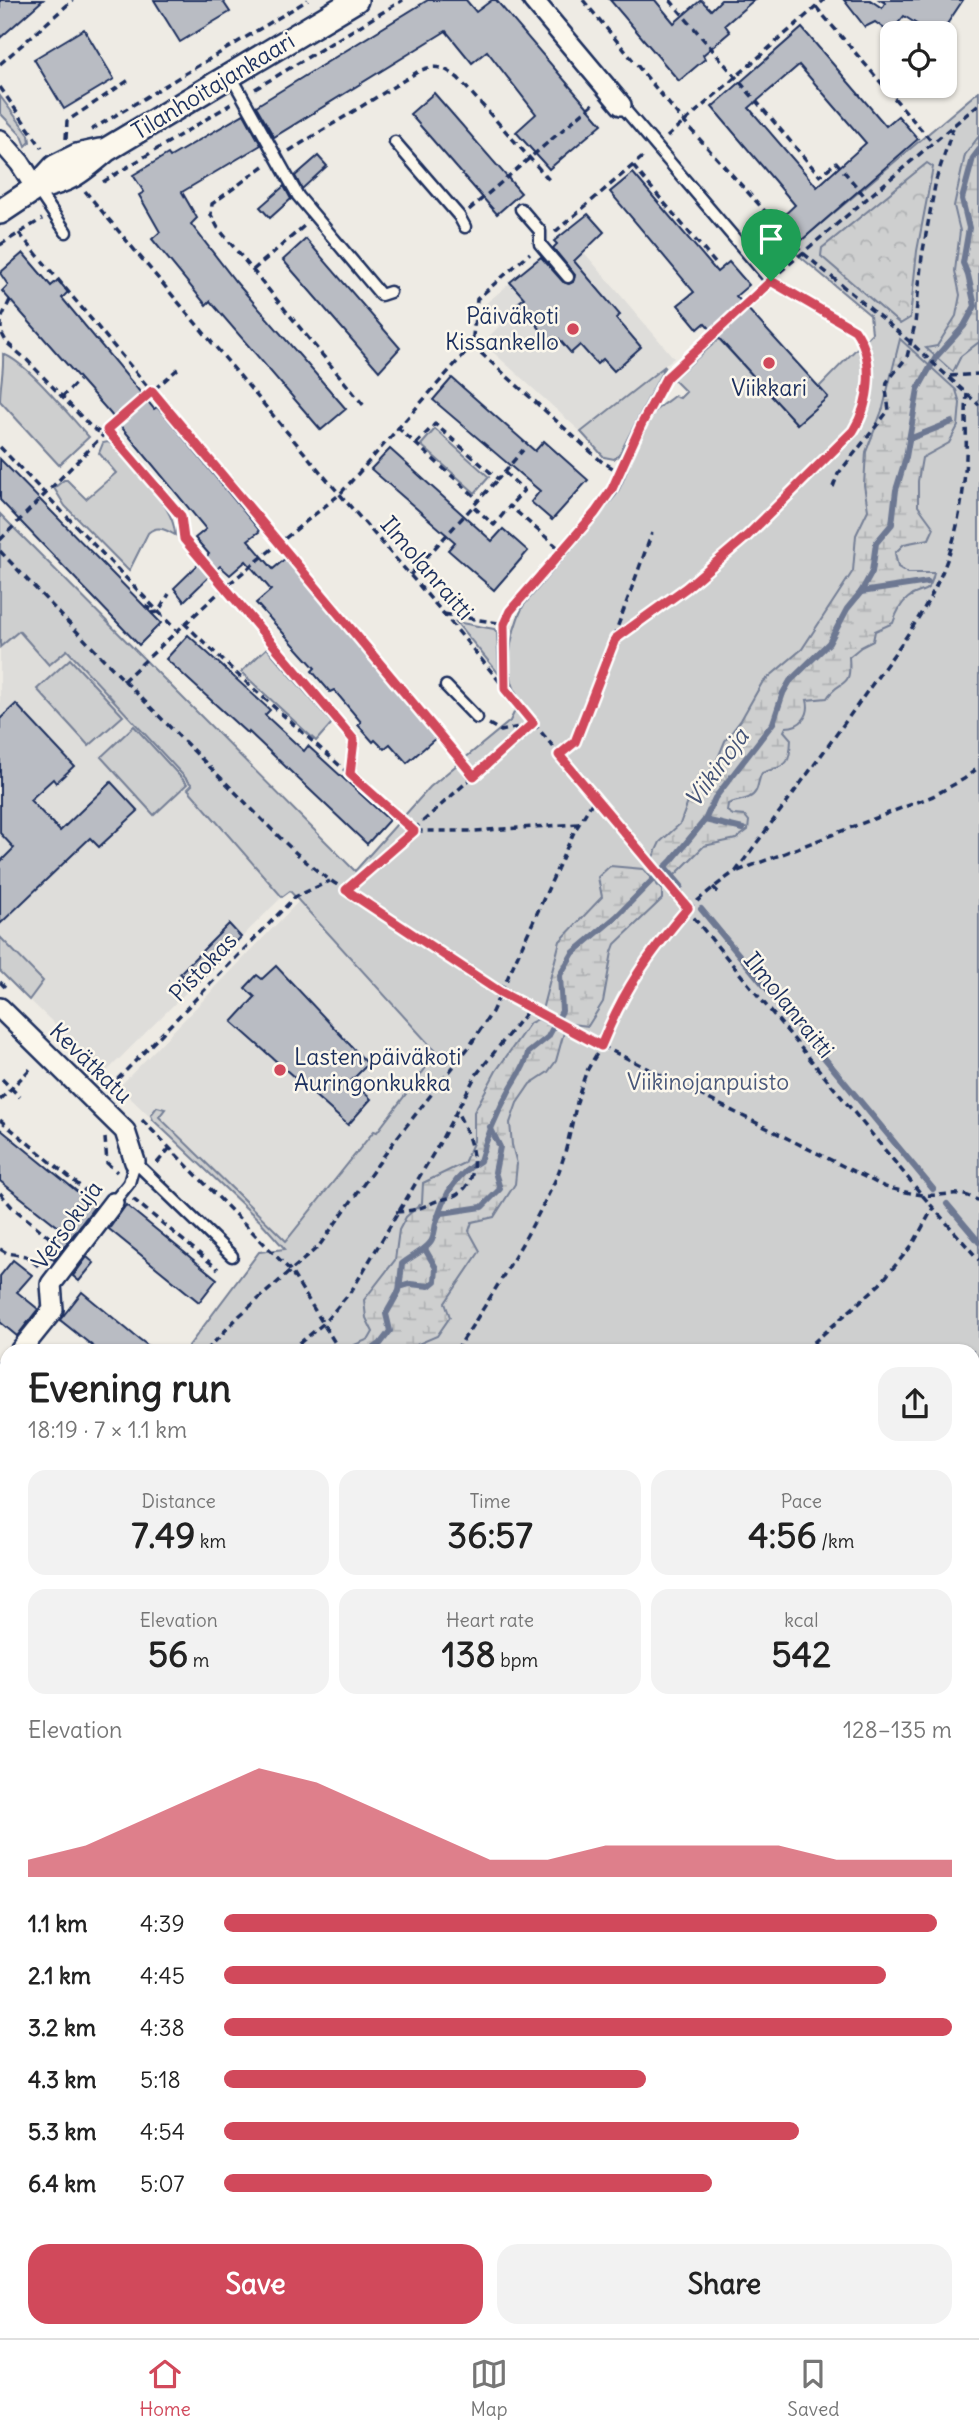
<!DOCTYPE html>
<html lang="en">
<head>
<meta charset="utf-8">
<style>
	body { margin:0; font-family:Delius,sans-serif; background:#f2f2f2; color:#222; height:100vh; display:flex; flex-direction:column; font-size:26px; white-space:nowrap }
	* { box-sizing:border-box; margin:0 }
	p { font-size:23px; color:#767676 }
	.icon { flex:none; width:38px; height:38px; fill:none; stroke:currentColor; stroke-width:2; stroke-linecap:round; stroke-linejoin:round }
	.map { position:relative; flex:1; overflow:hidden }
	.drawer { position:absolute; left:0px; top:1344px; width:980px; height:994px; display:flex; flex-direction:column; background:#fff; border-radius:21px 21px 0 0; box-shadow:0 2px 5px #0004 }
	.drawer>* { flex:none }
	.fabs { position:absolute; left:880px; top:21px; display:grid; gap:14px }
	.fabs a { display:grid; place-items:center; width:77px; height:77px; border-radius:14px; background:#fff; box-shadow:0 2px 5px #0004; font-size:35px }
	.pin { position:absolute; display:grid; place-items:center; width:60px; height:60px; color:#fff; margin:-72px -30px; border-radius:50% 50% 50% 0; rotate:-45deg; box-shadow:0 0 7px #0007 }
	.pin .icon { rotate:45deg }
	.round { display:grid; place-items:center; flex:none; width:74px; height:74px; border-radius:21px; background:#f2f2f2 }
	.summary { display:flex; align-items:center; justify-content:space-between; height:119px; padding:0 28px }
	h1 { font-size:38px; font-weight:800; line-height:52px }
	.figures { display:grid; grid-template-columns:repeat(3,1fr); gap:10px; height:119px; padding:7px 28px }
	.figures div { display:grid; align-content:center; border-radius:18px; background:#f2f2f2; text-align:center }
	.figures b { font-size:35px; font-weight:800 }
	.figures small { font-size:19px; font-weight:400 }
	.figures p { font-size:19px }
	.chart { height:196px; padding:14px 28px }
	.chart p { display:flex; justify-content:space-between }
	.chart svg { width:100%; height:126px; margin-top:7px; fill:#d1495b; opacity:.7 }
	.primary-button { display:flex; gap:14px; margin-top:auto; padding:14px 28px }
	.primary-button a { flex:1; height:80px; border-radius:21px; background:#d1495b; color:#fff; font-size:28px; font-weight:800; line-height:80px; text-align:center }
	.primary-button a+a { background:#f2f2f2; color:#222 }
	ul { padding:0 28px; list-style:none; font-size:23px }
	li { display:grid; grid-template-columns:112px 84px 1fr; align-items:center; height:52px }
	li i { height:18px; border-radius:9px; background:#d1495b }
	.tabs { display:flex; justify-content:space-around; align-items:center; height:98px; border-top:2px solid #e0e0e0; background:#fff; font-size:19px; color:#767676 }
	.tabs a { display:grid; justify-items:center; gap:4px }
	.tabs .on { color:#d1495b }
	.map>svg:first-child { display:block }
</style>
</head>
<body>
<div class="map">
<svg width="979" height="2338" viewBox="0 0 979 2338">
	<defs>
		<pattern id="forest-crowns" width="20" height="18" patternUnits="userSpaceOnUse" patternTransform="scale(1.75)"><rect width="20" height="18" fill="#cecfcf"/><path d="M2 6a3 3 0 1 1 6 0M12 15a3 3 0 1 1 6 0" fill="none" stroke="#b0b2b4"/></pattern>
		<pattern id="wetland-marsh" width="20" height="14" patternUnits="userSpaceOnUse" patternTransform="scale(1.75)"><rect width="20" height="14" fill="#cecfcf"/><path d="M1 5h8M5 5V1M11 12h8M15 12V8" fill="none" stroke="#b0b2b4"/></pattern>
	</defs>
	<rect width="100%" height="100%" fill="#eeebe4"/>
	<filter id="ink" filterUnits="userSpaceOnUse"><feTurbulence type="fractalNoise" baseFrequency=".0143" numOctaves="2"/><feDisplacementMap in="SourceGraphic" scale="14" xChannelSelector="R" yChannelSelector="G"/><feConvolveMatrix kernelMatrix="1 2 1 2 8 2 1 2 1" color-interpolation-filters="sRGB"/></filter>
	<g filter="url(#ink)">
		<g fill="#deddda">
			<path d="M565 230 674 358 581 432 483 343 502 323 483 306 556 244 554 241Z"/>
			<path d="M19 631 67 649 195 783 188 790 282 897 105 1073 0 971V647Z"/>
			<path d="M299 901 438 1053 286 1249 119 1087Z"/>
		</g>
		<g fill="#cecfcf" stroke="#747f96" stroke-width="2">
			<path d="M979 91V1904L973 1902V1351H185L259 1252 285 1249 261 1222 153 1120 151 1115 157 1107 165 1109 159 1117 286 1241 374 1131 377 1132 437 1053 290 891 282 897 188 789 192 785 67 650 49 665 19 631 0 647V514L355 871 430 787 510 721 520 700C502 673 510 634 523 606L616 495C631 469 636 433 656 410 661 405 668 401 674 396L680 398 686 392 673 379 719 339 797 424 827 397 819 387 872 333 870 315 791 249Z"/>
			<path d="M0 96 29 135 30 142 26 146 22 136 0 113Z"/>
			<path d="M3 354C28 363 69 416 89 437L59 465 0 401C0 384 4 372 3 354Z"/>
			<path d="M665 366 619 455 614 459 604 457 581 432Z"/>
			<path d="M435 429 489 477 475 493 421 445Z"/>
			<path d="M108 442 116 447C134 469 175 506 175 535 165 529 157 525 148 533L129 571 65 506 54 488 64 480H67L86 499 116 473 99 453 103 443Z"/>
			<path d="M456 622 494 629 497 632 499 674Z"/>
			<path d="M267 648 332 723 316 741 241 672Z"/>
			<path d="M70 659 123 716 89 746 37 689Z"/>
			<path d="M134 726 187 784 154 815 101 757Z"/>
			<path d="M0 937 43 981 29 1000 0 971Z"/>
			<path d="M7 1584V2246L0 2245V1592Z"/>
		</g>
		<path fill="url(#forest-crowns)" stroke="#747f96" stroke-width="2" d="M927 163 933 167 917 251 910 318 900 324 821 256 822 248Z"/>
		<g fill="url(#wetland-marsh)" stroke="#747f96" stroke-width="2">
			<path d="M979 136V342L961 356 953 372 926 348 937 346 956 316 960 295 955 271 960 231 954 206 965 155Z"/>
			<path d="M900 339 956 390 960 403 958 426 949 443 922 458 918 481V506L934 528 929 539 904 544 895 553 898 567 908 573H934C929 597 922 587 908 598 900 604 896 614 893 623L875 631 873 641 861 647 849 657C852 691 841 677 827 698L807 700C811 715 801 727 786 727L784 731 791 739C790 768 786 764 762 773 758 779 759 785 756 791 750 802 737 799 728 804L727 811 733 815 745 816 749 821 748 830 736 839 704 846 670 880 652 859 660 842 680 824 688 802 716 763 725 741 741 720 762 683 802 649 853 571 856 535 868 510 864 485 866 452 883 408Z"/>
			<path d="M610 866 643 869 662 890V899L615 944 612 952 603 1002 588 1026 571 1024 542 1010 560 941 602 897 598 877Z"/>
			<path d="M538 1019 564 1032 556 1061 548 1072 530 1084 517 1103 510 1123 512 1145 517 1164 515 1184 494 1217 472 1222 469 1231 480 1251 445 1303 450 1317 437 1336 418 1344 412 1351H348L347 1348 369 1339 373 1332 366 1318 364 1300 395 1260 399 1230 406 1217 422 1203 423 1183 464 1163 474 1141V1112L496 1071 530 1023Z"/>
		</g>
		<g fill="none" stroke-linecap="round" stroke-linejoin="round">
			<g stroke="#6d7892" stroke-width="6">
				<path d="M909 439 952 422"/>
				<path d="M861 592 928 582"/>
				<path d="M705 820 743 829"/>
				<path d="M665 867 681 886"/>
				<path d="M701 909 933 1189"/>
				<path d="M947 1204 979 1242"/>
				<path d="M438 1216 442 1213 482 1207 500 1189 495 1172 500 1147 490 1127"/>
				<path d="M400 1287 410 1284 429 1286 435 1281 436 1268 425 1249"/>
				<path d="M370 1351 380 1344 390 1331 386 1314 399 1291 402 1264C410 1257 428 1249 432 1240 434 1235 435 1229 436 1223 444 1196 455 1175 480 1161 487 1136 496 1115 508 1093 515 1079 525 1068 528 1053L548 1037 562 1011 560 975 573 953 617 916 672 860 705 820 715 798 773 723 783 693 790 681 829 643 847 609 861 592 872 572 876 543 892 524 896 490 906 457 918 389 936 357 964 326 975 306 968 275 963 263 969 228 962 199 973 158 979 150"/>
				<path d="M0 1738 7 1731"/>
			</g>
		</g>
		<g fill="#b9bcc3" stroke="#1b2f5e" stroke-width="2" fill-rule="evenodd">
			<path d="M0 0H43L0 38Z"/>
			<path d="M154 0H222L230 12 180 42Z"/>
			<path d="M428 0H466L476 12 492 0H496L602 124 549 169 516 132 536 114 487 51 472 63 446 31 274 137 256 106Z"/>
			<path d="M610 0H655L674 23 701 0 711 10 721 0H754L725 25 730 32 703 55 705 59 679 81Z"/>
			<path d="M844 0H870L882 8 885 3 880 0H963L941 33H931L904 16 890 33 875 22 865 27Z"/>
			<path d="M802 28 886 126 898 116 918 139 802 240 782 217 795 205 712 107ZM799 65 866 143 817 187 749 108Z"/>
			<path d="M84 29 114 79 64 109 34 59Z"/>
			<path d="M434 93 521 193 497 214 410 114Z"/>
			<path d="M244 114 261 145 182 192 197 218 191 224 235 281 346 409 321 430 210 301 206 305 152 239 160 232 139 195 144 192 133 175 168 154 170 157Z"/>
			<path d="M318 156 327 166 302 189 295 176Z"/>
			<path d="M633 173 717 272 729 262 749 285 736 296 828 397 797 424 705 323 698 329 678 305 694 292 610 192Z"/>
			<path d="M284 186 291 199 270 218 260 207Z"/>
			<path d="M588 214 604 232 574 261 620 315 616 318 641 347 614 371 603 359 597 364 580 345 571 353 559 339 553 344 518 303 524 298 510 282 541 257 563 282 569 284 573 282 575 275 553 248 557 244 554 241Z"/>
			<path d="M306 239 400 348 379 371 283 260Z"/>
			<path d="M23 253 51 286 58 280 68 292 62 298 154 409 157 407 164 414 260 531 248 540 273 569 286 558 437 737 407 763 390 744 384 749 375 740 373 742 358 725 361 722 334 690 330 692 312 671 315 668 256 603 271 590 246 561 230 575 220 566 184 601 174 588 209 554 195 538 206 529 109 412 2 291 8 285 0 273Z"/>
			<path d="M452 378 535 451 544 441 588 480 552 520 531 502 540 491 433 400Z"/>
			<path d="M390 449 492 541 503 529 528 551 494 590 448 550 455 542 371 469Z"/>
			<path d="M0 459 161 623 139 645 0 500Z"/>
			<path d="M188 635 270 710 265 715 304 751 308 746 389 820 367 844 249 732 248 734 166 659Z"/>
			<path d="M16 704 74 766 56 783 53 779 30 800 60 831 111 782 138 811 99 847 90 838 0 924V862L14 848 0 833V719Z"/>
			<path d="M229 924 241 937 193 987 180 973Z"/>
			<path d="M276 966 368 1064 351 1081 371 1099 348 1125 232 1022 255 997 245 988 257 975 262 979Z"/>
			<path d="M0 1129 95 1206 54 1260 43 1251 61 1229 0 1181Z"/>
			<path d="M126 1205 217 1279 199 1302 109 1229Z"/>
			<path d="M87 1257 94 1263 79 1281 73 1276Z"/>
			<path d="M13 1260 32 1275 17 1292 38 1309 17 1336 0 1322V1276Z"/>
			<path d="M82 1292 134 1335 155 1351H99L60 1320Z"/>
		</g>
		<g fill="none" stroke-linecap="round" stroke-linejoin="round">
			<g stroke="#1b2f5e" stroke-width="15">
				<g id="service">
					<path d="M231 76 298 196 381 295 390 292"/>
					<path d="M621 105 771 281"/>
					<path d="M395 142 459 216 465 227"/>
					<path d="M37 189 66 232"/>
					<path d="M521 209 540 231V244L568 277"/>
					<path d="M446 686 477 718"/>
					<path d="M135 1162 232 1256"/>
					<path d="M113 1203 129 1183 135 1162"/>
				</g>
			</g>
			<g stroke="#1b2f5e" stroke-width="24">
				<g id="minor">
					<path d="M533 0 621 105"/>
					<path d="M0 140 20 163 36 188"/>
					<path d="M0 1008 125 1131 135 1162"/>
					<path d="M20 1351 53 1310 51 1284 113 1203"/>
					<path d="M0 1376 7 1368"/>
				</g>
			</g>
			<g stroke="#1b2f5e" stroke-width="28">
				<g id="tertiary">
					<path d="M36 188C71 180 79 173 106 150L356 0"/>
					<path d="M0 212 36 188 55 167 77 156 100 151"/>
				</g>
			</g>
			<g stroke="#1b2f5e" stroke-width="3.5" stroke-dasharray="7 5" stroke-linecap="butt">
				<path d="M583 0 684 122 803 253 909 341 979 405"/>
				<path d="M670 0 820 176 836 162 867 199"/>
				<path d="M816 7 932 142"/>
				<path d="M0 64 73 0"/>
				<path d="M0 87 42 148"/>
				<path d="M255 89 403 0"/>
				<path d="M91 130 308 0"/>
				<path d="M667 137 824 0"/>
				<path d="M66 139 67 121 129 80"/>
				<path d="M289 151 419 71C436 64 444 67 458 78L552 183"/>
				<path d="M264 166 212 204 211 215 218 228 365 407"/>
				<path d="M633 166 715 263"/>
				<path d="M103 182 231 104"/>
				<path d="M85 191 323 475 444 614 922 1195 979 1260"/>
				<path d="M469 210 594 103"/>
				<path d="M555 232 645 155"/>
				<path d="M19 233 474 776"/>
				<path d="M0 245 42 219"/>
				<path d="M253 270 304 226"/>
				<path d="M780 272 979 104"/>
				<path d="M10 300 1 319V332L7 343 27 360 92 428 101 433 107 431 181 516 184 539 354 740 350 774"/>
				<path d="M472 345 601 461 621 473"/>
				<path d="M950 376 979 374"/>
				<path d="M61 398 79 380"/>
				<path d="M397 427 479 500"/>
				<path d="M416 444 435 424 498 479 523 450"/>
				<path d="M0 447 176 630"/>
				<path d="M504 472 524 490 510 506"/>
				<path d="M833 487 838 474 889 410 886 390 887 382 907 357 915 324 922 256 936 180 953 128"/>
				<path d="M474 507 494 525 510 506 562 551"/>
				<path d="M0 540 112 426 180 367"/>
				<path d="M0 551C75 630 150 708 227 784 264 820 300 864 346 890L533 723"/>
				<path d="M410 575 498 479"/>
				<path d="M145 606 156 611"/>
				<path d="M444 614 504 624"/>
				<path d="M184 623 236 673 413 831H474L578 824"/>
				<path d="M615 639 686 588 747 536 853 431 864 414 866 397 868 365 863 342 855 329 782 287"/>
				<path d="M123 681 225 587 340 494 472 345 477 299 530 253"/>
				<path d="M505 689 504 624 510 611 595 513 613 489 641 425 666 378 761 289"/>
				<path d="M489 724 501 731 531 724"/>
				<path d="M559 755 574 742 582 723 652 533"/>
				<path d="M738 871 933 796 964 779 979 767"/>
				<path d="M713 887 720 894"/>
				<path d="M346 890 500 992 540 1015 885 1187C898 1190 911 1194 924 1195 948 1197 956 1188 979 1201"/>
				<path d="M0 982 8 990"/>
				<path d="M2 1079 20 1097"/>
				<path d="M109 1088 295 897 330 881"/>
				<path d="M0 1100 33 1066"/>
				<path d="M0 1120 93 1197"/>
				<path d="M142 1120 290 1270 340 1351"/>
				<path d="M105 1138 107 1163 117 1172"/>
				<path d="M157 1163 170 1148"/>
				<path d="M0 1193 12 1207 59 1245"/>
				<path d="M133 1199 218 1269"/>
				<path d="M396 1212C411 1211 420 1209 432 1203 442 1198 454 1199 462 1191 485 1170 468 1132 456 1110"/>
				<path d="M0 1249 7 1253 26 1256 41 1268"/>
				<path d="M206 1351 239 1316 319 1246 396 1139 469 1047 492 1012 574 832 595 798"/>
				<path d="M290 1351 323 1324 352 1290 439 1144 476 1075 529 1009"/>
				<path d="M456 1351C491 1297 525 1243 553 1185 570 1150 572 1110 586 1073 590 1064 597 1055 601 1045 607 1032 612 1019 618 1006 643 951 686 905 736 871 781 810 827 748 871 686 900 646 932 604 948 557 959 526 964 491 966 458 967 436 965 415 967 394"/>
				<path d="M804 1351 880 1284 913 1244 933 1208"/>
				<path d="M973 1507 979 1504"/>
				<path d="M973 1521 979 1524"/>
				<path d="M0 1620 7 1611"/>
				<path d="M973 1664 979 1709"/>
				<path d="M0 1694 7 1684"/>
				<path d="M0 1718H7"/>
				<path d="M0 1772 7 1764"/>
				<path d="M0 1791 7 1788"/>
				<path d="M973 1894 979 1896"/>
				<path d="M0 2157 7 2087"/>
				<path d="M0 2185 7 2169"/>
				<path d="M0 2220 7 2212"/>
				<path d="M0 2241 7 2235"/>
				<path d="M0 2280 7 2289"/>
				<path d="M43 2331 49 2338"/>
			</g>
			<use href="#service" stroke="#fbf7ec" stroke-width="10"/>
			<use href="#minor" stroke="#fbf7ec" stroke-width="19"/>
			<use href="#tertiary" stroke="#fbf7ec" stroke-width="23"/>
			<path stroke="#1b2f5e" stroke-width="3.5" stroke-dasharray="7 5" stroke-linecap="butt" d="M151 613 158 612 169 594"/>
		</g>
	</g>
	<g fill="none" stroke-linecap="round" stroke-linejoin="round" filter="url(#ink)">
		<g stroke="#fff" stroke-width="14">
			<path id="route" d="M771 281 855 330C875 358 871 402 853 431L747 536 686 588 615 639 575 742 559 755 688 908C648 955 624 989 601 1046L500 992 346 890 414 831 350 774 354 740 184 539 181 516 107 430 152 391 474 776 533 723 505 689 504 624 510 611 595 513 612 489 641 425 666 378Z"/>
		</g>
		<use href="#route" stroke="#d1495b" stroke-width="9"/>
	</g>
	<g fill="#d1495b" stroke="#fbf7ec" stroke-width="2.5">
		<circle cx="573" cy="329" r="7"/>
		<circle cx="769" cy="363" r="7"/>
		<circle cx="280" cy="1070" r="7"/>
	</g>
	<g text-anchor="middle" stroke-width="5" stroke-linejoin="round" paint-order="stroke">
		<g font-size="23" fill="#1b2f5e" stroke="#fbf7ec">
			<text transform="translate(213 86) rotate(-31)" y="8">Tilanhoitajankaari</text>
			<text transform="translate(427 568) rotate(49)" y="8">Ilmolanraitti</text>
			<text transform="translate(203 967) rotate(-46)" y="8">Pistokas</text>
			<text transform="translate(789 1005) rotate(51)" y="8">Ilmolanraitti</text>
			<text transform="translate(91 1063) rotate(44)" y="8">Kevätkatu</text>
			<text transform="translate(67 1225) rotate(-54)" y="8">Versokuja</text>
		</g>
		<g font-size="23" fill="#1b2f5e" stroke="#fbf7ec" text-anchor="end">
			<text x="559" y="324">Päiväkoti<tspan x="559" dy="26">Kissankello</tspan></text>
			<text x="769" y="396" text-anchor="middle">Viikkari</text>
			<text x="294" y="1065" text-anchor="start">Lasten päiväkoti<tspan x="294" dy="26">Auringonkukka</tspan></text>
		</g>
		<g font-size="23" fill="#48577a" stroke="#fbf7ec">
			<text x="708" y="1090">Viikinojanpuisto</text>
		</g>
		<g font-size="24" font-style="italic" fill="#445378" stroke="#fbf7ec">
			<text transform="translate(717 768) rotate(-54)" y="8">Viikinoja</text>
		</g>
	</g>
</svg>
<div class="fabs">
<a><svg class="icon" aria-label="locate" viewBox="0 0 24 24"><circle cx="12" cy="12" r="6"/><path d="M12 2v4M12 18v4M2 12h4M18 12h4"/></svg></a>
</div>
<div class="pin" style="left:771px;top:281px;background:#1e9e55"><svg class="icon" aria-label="arrive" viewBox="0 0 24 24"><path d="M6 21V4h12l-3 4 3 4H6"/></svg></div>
<section class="drawer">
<div class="summary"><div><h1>Evening run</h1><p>18:19 · 7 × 1.1 km</p></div><a class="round"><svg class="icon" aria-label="share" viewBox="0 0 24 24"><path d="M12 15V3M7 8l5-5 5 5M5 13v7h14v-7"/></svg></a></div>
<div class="figures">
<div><p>Distance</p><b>7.49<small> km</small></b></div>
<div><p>Time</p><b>36:57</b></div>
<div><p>Pace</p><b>4:56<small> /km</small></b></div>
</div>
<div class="figures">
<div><p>Elevation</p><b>56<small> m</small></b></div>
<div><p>Heart rate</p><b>138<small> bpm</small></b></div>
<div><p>kcal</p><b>542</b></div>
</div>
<div class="chart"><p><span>Elevation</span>128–135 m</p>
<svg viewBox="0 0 160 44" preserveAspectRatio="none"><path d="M0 44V38L10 33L20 24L30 15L40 6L50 11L60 20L70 29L80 38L90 38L100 33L110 33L120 33L130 33L140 38L150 38L160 38V44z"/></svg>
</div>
<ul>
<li><b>1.1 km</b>4:39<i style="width:98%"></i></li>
<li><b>2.1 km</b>4:45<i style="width:91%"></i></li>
<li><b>3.2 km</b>4:38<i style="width:100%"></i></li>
<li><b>4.3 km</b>5:18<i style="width:58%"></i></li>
<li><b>5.3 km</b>4:54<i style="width:79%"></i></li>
<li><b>6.4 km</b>5:07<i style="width:67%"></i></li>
</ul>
<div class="primary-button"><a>Save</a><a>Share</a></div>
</section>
</div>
<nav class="tabs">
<a class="on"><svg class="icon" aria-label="home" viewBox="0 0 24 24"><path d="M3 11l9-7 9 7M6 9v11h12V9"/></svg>Home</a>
<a><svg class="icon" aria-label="map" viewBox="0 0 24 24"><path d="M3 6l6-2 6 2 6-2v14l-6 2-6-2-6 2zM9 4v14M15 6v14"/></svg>Map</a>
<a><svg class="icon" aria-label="saved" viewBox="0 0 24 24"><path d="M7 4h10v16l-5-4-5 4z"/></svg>Saved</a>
</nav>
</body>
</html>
